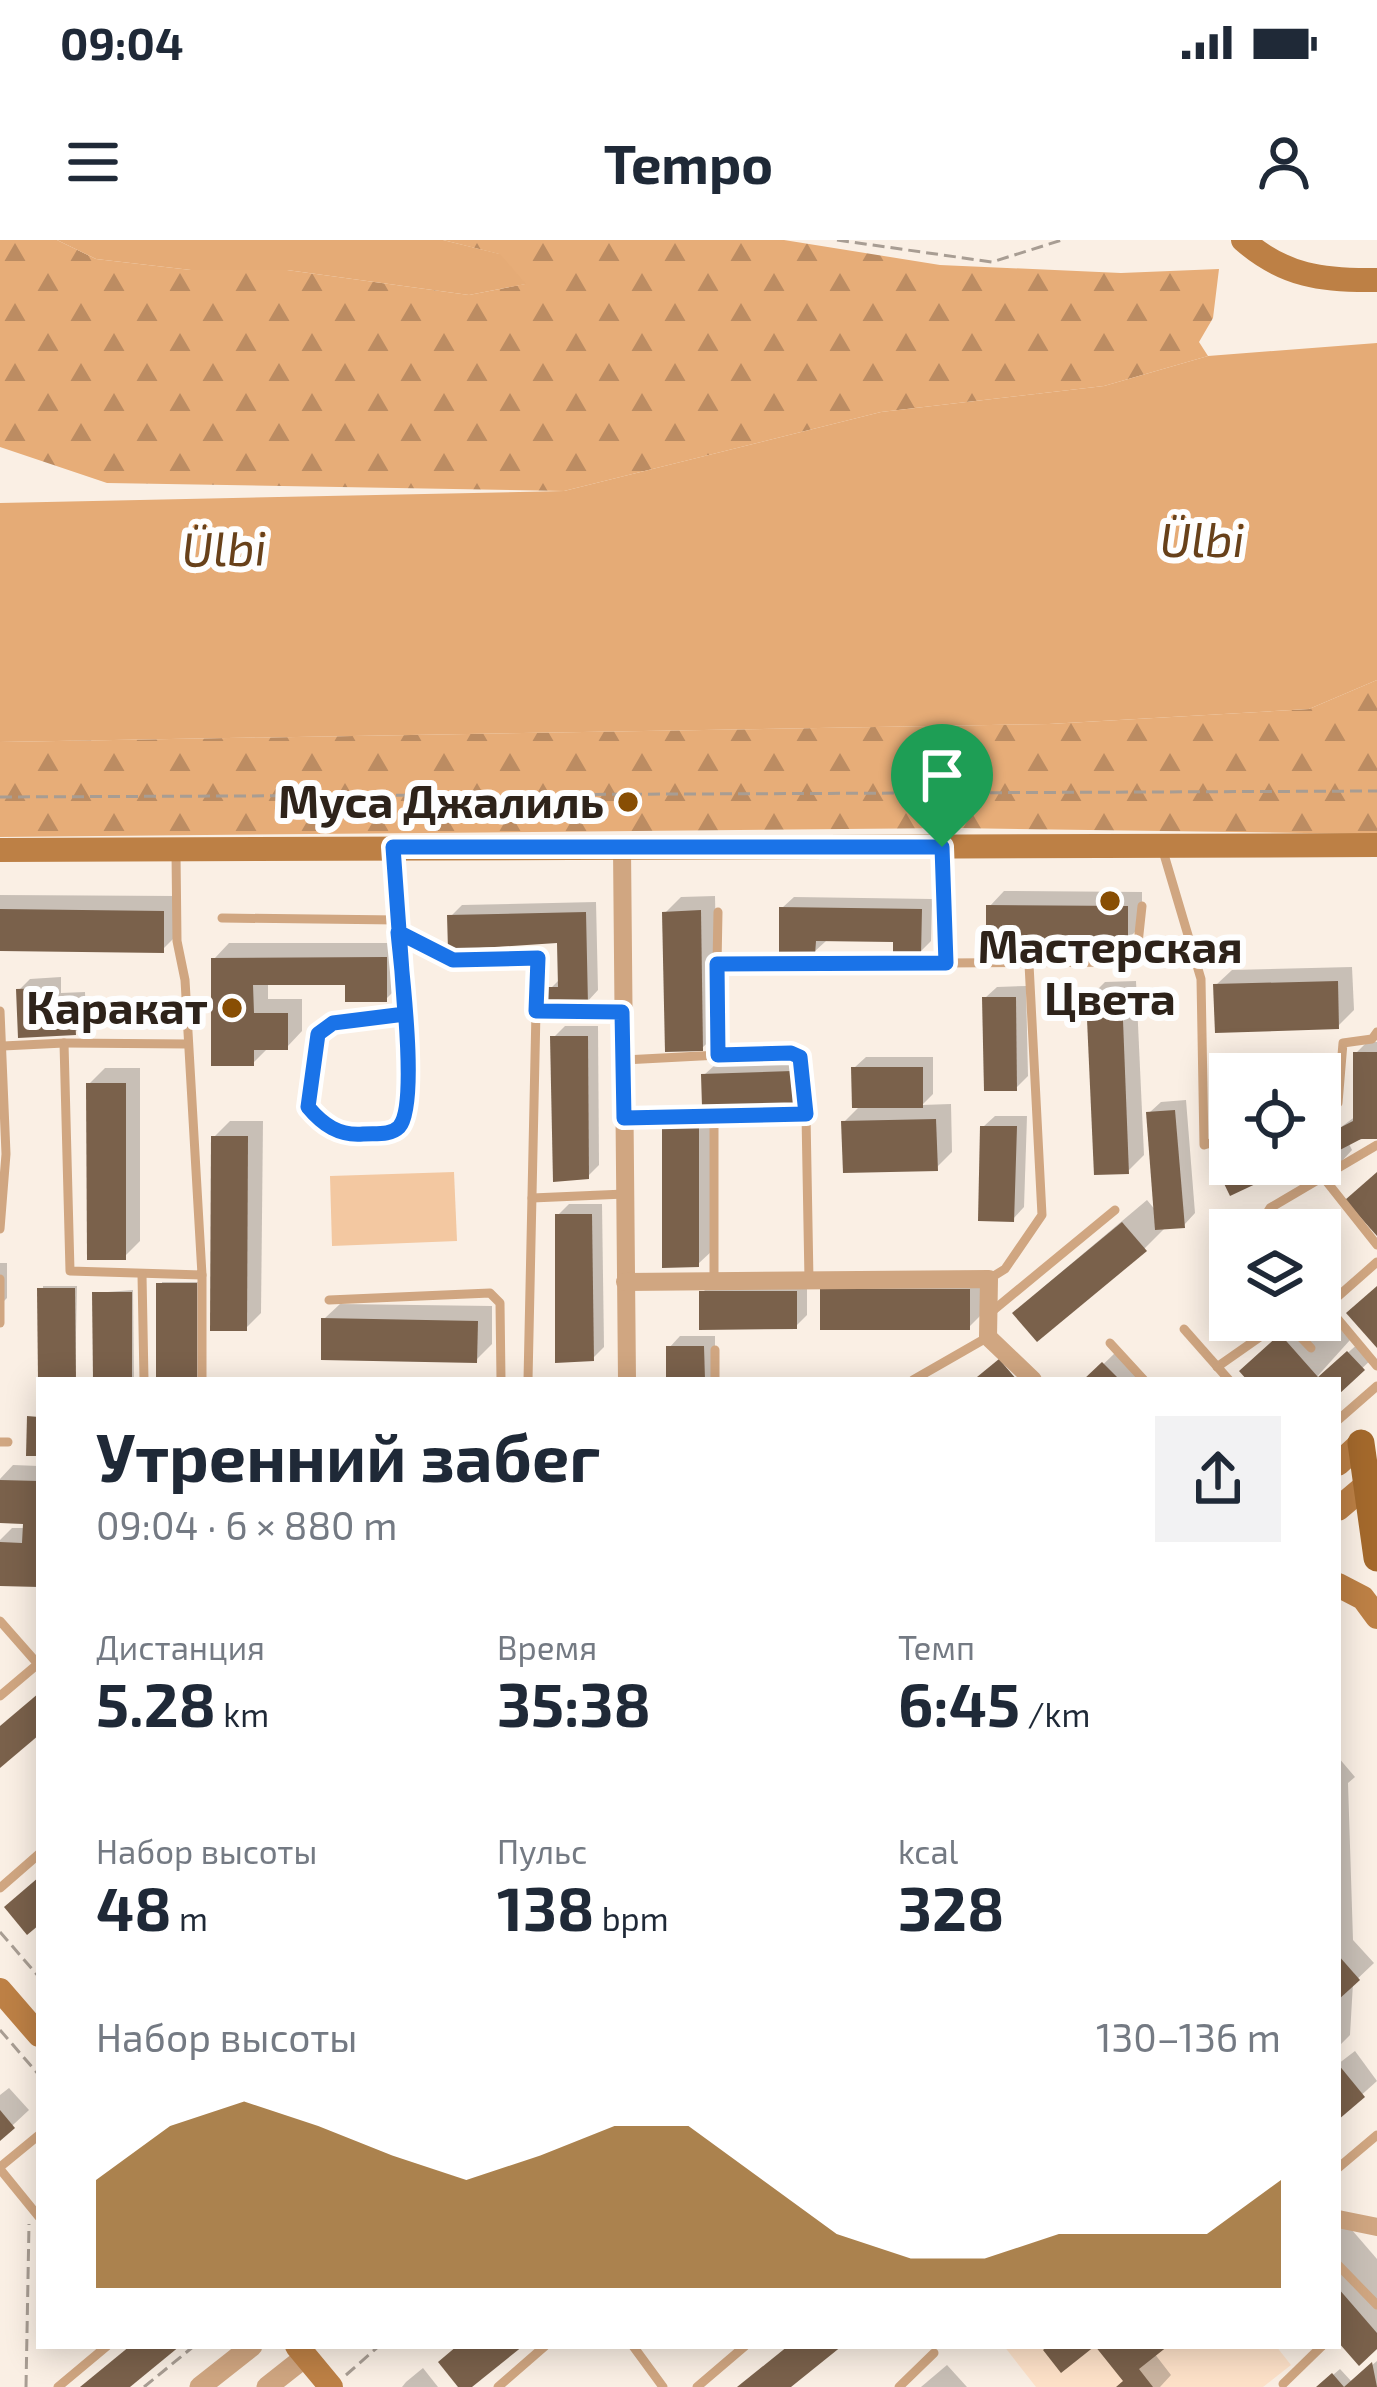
<!DOCTYPE html>
<html lang="ru">
<head>
<meta charset="utf-8">
<style>
	body { margin:0; font-family:"Exo 2",sans-serif; background:#f2f2f3; color:#1f2937; height:100vh; display:flex; flex-direction:column; font-size:45px; white-space:nowrap }
	* { box-sizing:border-box; margin:0 }
	p { font-size:39px; color:#747a83 }
	.icon { flex:none; width:66px; height:66px; fill:none; stroke:currentColor; stroke-width:2; stroke-linecap:round; stroke-linejoin:round }
	.map { position:relative; flex:1; overflow:hidden }
	.side { position:absolute; left:36px; top:1137px; width:1305px; height:972px; display:flex; flex-direction:column; background:#fff; border-radius:0px; box-shadow:0 6px 30px #0003 }
	.side>* { flex:none }
	.controls { position:absolute; left:1209px; top:813px; display:grid; gap:24px }
	.controls a { display:grid; place-items:center; width:132px; height:132px; border-radius:0px; background:#fff; box-shadow:0 6px 30px #0003; font-size:60px }
	.pin { position:absolute; display:grid; place-items:center; width:102px; height:102px; color:#fff; margin:-123px -51px; border-radius:50% 50% 50% 0; rotate:-45deg; box-shadow:0 0 12px #0007 }
	.pin .icon { rotate:45deg }
	.round { display:grid; place-items:center; flex:none; width:126px; height:126px; border-radius:0px; background:#f2f2f3 }
	.head { display:flex; align-items:center; justify-content:space-between; height:204px; padding:0 60px }
	h1 { font-size:66px; font-weight:700; line-height:90px }
	.figures { display:grid; grid-template-columns:repeat(3,1fr); gap:18px; height:204px; padding:12px 60px }
	.figures div { display:grid; align-content:center }
	.figures b { font-size:60px; font-weight:700 }
	.figures small { font-size:33px; font-weight:400 }
	.figures p { font-size:33px }
	.chart { height:336px; padding:24px 60px }
	.chart p { display:flex; justify-content:space-between }
	.chart svg { width:100%; height:216px; margin-top:12px; fill:#884e04; opacity:.7 }
	.status { display:flex; justify-content:space-between; align-items:center; height:84px; padding:0 60px; background:#fff; direction:ltr }
	.status svg { height:33px; fill:currentColor }
	header { display:flex; justify-content:space-between; align-items:center; height:156px; padding:0 60px; background:#fff; font-size:54px; font-weight:700 }
	.map>svg:first-child { display:block }
</style>
</head>
<body>
<div class="status"><b>09:04</b><svg viewBox="0 0 49 12"><path d="M0 12V9h3v3zM5 12V6h3v6zM10 12V3h3v9zM15 12V0h3v12zM26 1h20v11H26zM47 4h2v5h-2z"/></svg></div>
<header><svg class="icon" aria-label="menu" viewBox="0 0 24 24"><path d="M4 6h16M4 12h16M4 18h16"/></svg>Tempo<svg class="icon" aria-label="person" viewBox="0 0 24 24"><circle cx="12" cy="8" r="4"/><path d="M4 21q1-7 8-7t8 7"/></svg></header>
<div class="map">
<svg width="1377" height="2147" viewBox="0 0 1377 2147">
	<defs>
		<pattern id="forest-firs" width="22" height="20" patternUnits="userSpaceOnUse" patternTransform="scale(3)"><rect width="22" height="20" fill="#e7ad78"/><path d="M5 1l3.5 6h-7zM16 11l3.5 6h-7z" fill="#bc8c62"/></pattern>
	</defs>
	<rect width="100%" height="100%" fill="#faefe4"/>
	<path fill="#fde1c8" d="M1004 2106H1276L1291 2125 1263 2147H1036Z"/>
	<g fill="url(#forest-firs)">
		<path d="M0 0H57L96 19 191 30H287L469 55 525 44 499 14 443 0H784L940 25 1121 33 1219 29 1213 78 1199 102 1208 116 1104 146 881 172 564 251 107 243 0 207Z"/>
		<path d="M1377 440V594L954 588 0 597V502L1049 484 1309 469Z"/>
	</g>
	<path fill="#f3c8a1" d="M454 932 457 1001 332 1006 330 936Z"/>
	<g fill="#e5ab76">
		<path d="M57 0H443L500 14 526 44 469 55 287 30H191L96 19Z"/>
		<path d="M1377 103V440L1309 469 1049 484 0 502V263L564 251 881 172 1104 146 1208 116Z"/>
	</g>
	<g fill="#0003">
		<path d="M1004 651 1142 652V685L1126 701 989 667Z"/>
		<path d="M0 655 178 656V694L162 710 0 708Z"/>
		<path d="M715 656 718 793 702 808 665 673 681 657Z"/>
		<path d="M794 657 932 659 931 701 920 712 896 699 826 701 814 712 782 668Z"/>
		<path d="M596 662 598 750 587 762 550 749 561 738 560 700 450 677 462 665Z"/>
		<path d="M229 703H401L402 743 386 759 348 742H268V759H302V791L287 807H269L253 823 214 719Z"/>
		<path d="M1352 727 1354 770 1338 786 1216 745 1232 730Z"/>
		<path d="M61 737V753L85 752 86 781 75 792 19 750 30 739Z"/>
		<path d="M1136 741 1144 915 1128 931 1089 758 1105 742Z"/>
		<path d="M1026 746 1028 836 1016 848 985 758 997 747Z"/>
		<path d="M565 786H598L599 925 588 936 554 797Z"/>
		<path d="M1367 802H1377V896L1348 902 1352 910 1341 922 1320 910V889L1325 899 1356 876V813Z"/>
		<path d="M866 817H933V854L922 865 951 864 952 912 936 928 844 882 861 865 854 828Z"/>
		<path d="M803 821V850L792 862 704 835 716 824Z"/>
		<path d="M105 828H140V1001L124 1017 89 844Z"/>
		<path d="M1186 860 1195 973 1184 985 1167 986 1145 1008 1040 1050 1147 960 1157 972 1149 873 1161 862Z"/>
		<path d="M680 873H713L714 1009 698 1024 665 888Z"/>
		<path d="M995 876H1027L1024 967 1013 979 983 887Z"/>
		<path d="M230 881H263L261 1073 246 1088 214 897Z"/>
		<path d="M569 964H602L604 1107 593 1118 558 975Z"/>
		<path d="M0 1023H7V1058L0 1065Z"/>
		<path d="M980 1039V1076L969 1087 823 1050Z"/>
		<path d="M714 1041H807V1075L796 1086 702 1053Z"/>
		<path d="M162 1042H198V1140H159Z"/>
		<path d="M43 1046H77L75 1140H41Z"/>
		<path d="M133 1050 134 1140H96L95 1053Z"/>
		<path d="M340 1064 492 1066V1104L476 1120 324 1079Z"/>
		<path d="M1320 1067 1350 1100 1314 1140H1251L1277 1097 1296 1080H1320Z"/>
		<path d="M680 1096H715V1140H669V1108Z"/>
		<path d="M1360 1102 1374 1117 1338 1151V1140H1317Z"/>
		<path d="M1115 1113 1142 1140H1087Z"/>
		<path d="M13 1225 39 1226V1344L0 1343V1300L12 1288H26V1281L0 1280V1239Z"/>
		<path d="M1338 1517 1355 1537 1348 1543 1353 1700 1374 1723 1353 1743 1350 1795 1338 1807Z"/>
		<path d="M1355 1811 1377 1841 1338 1876V1824Z"/>
		<path d="M9 1848 29 1870 0 1897V1855Z"/>
		<path d="M1345 1982 1377 2019V2105L1338 2098V1988Z"/>
		<path d="M1099 2106H1163L1154 2113 1171 2135 1160 2147H1117L1126 2139Z"/>
		<path d="M1377 2121V2147H1319L1340 2129 1352 2142Z"/>
		<path d="M947 2125 967 2147H921Z"/>
		<path d="M423 2128 438 2147H402L406 2142Z"/>
	</g>
	<g fill="#7a614b">
		<path d="M986 665 1128 666V704L986 703Z"/>
		<path d="M779 667 922 669 921 715H893V702L816 701 815 715H779Z"/>
		<path d="M0 669 164 671V713L0 711Z"/>
		<path d="M701 670 703 811 665 812 662 672Z"/>
		<path d="M586 672 588 765 547 766V747H558L557 703 448 710 447 675Z"/>
		<path d="M387 717V762H345V745H253L254 773H288V810H254V826H211V718Z"/>
		<path d="M1338 741 1339 789 1215 793 1213 744Z"/>
		<path d="M50 748 51 763 74 762 76 795 18 798 16 749Z"/>
		<path d="M1122 755 1129 934 1094 935 1086 757Z"/>
		<path d="M982 757H1016L1017 851H984Z"/>
		<path d="M550 796H588L589 939 553 942Z"/>
		<path d="M1353 812H1377V899H1361L1336 912 1343 924 1326 933 1320 921V882L1326 895 1353 881Z"/>
		<path d="M851 827H923V868H852Z"/>
		<path d="M792 831 793 865 702 867 701 834Z"/>
		<path d="M86 843H126V1020H87Z"/>
		<path d="M1175 870 1185 988 1155 990 1146 872Z"/>
		<path d="M936 879 938 931 843 933 841 881Z"/>
		<path d="M980 886H1017L1014 982 978 981Z"/>
		<path d="M662 887H699V1027L662 1028Z"/>
		<path d="M211 896H248L247 1091H210Z"/>
		<path d="M1230 918V924H1298L1230 956 1215 925Z"/>
		<path d="M1377 932V996L1345 960Z"/>
		<path d="M555 974H592L594 1121 555 1123Z"/>
		<path d="M1122 982 1147 1011 1037 1102 1012 1073Z"/>
		<rect x="156" y="1043" width="41" height="97"/>
		<path d="M1377 1046V1108L1346 1073Z"/>
		<path d="M37 1048H75L76 1140H38Z"/>
		<rect x="820" y="1049" width="150" height="41"/>
		<path d="M699 1051H797V1089L699 1090Z"/>
		<path d="M92 1052H132V1140H93Z"/>
		<path d="M321 1078 478 1081 477 1123 321 1120Z"/>
		<path d="M1280 1094 1318 1137 1347 1111 1365 1130 1338 1155V1140H1247L1239 1131Z"/>
		<path d="M666 1106H704L705 1140H666Z"/>
		<path d="M999 1119 1017 1140H980L977 1137Z"/>
		<path d="M1102 1122 1120 1140H1083Z"/>
		<path d="M27 1176 39 1177V1216H26Z"/>
		<path d="M0 1240 39 1241V1347L0 1346V1302L22 1303 23 1284 0 1283Z"/>
		<path d="M39 1453V1495L0 1528V1486Z"/>
		<path d="M39 1637V1685L27 1695 4 1667Z"/>
		<path d="M1338 1715 1360 1740 1338 1760Z"/>
		<path d="M1338 1824 1365 1857 1338 1880Z"/>
		<path d="M0 1870 15 1888 0 1901Z"/>
		<path d="M1338 2048 1377 2093V2109L1359 2126 1338 2102Z"/>
		<path d="M130 2106H180L130 2147H80Z"/>
		<path d="M457 2106H523L472 2147H458L438 2122Z"/>
		<path d="M788 2106H842L791 2147H737Z"/>
		<path d="M1048 2106H1095L1061 2133 1043 2110Z"/>
		<path d="M1095 2106H1168L1139 2129 1153 2147H1116L1123 2141Z"/>
		<path d="M1372 2122 1377 2147H1316L1332 2133 1344 2147Z"/>
	</g>
	<g fill="none" stroke-linecap="round" stroke-linejoin="round">
		<g stroke="#a89d93" stroke-width="3" stroke-dasharray="12 6" stroke-linecap="butt">
			<path d="M837 0 992 22 1062 0"/>
			<path d="M0 557 1377 551"/>
			<path d="M0 1692 39 1737"/>
			<path d="M0 1790 39 1835"/>
			<path d="M346 2135 379 2106"/>
			<path d="M26 2147 29 1984"/>
			<path d="M144 2147 194 2106"/>
		</g>
		<g stroke="#d0a681" stroke-width="9">
			<path d="M1163 611 1201 739 1204 905 1230 897"/>
			<path d="M394 613 399 692 453 720 538 719 536 771 623 773"/>
			<path d="M222 678 398 680"/>
			<path d="M399 692C401 726 419 866 399 887 390 896 375 894 363 894 339 896 323 885 308 867L318 794 333 783 405 774"/>
			<path d="M946 723 1136 722 1142 666"/>
			<path d="M717 724 718 672"/>
			<path d="M0 771 6 914 0 989"/>
			<path d="M64 803 188 804"/>
			<path d="M3 806 64 803 70 1031 202 1035 185 740 177 701 176 613"/>
			<path d="M719 815 791 813 799 817 806 875"/>
			<path d="M624 820 719 815 717 724 946 723 942 607"/>
			<path d="M1320 868 1338 863 1343 803 1372 799 1377 792"/>
			<path d="M624 878H714V1041"/>
			<path d="M714 878 806 875 809 1040"/>
			<path d="M1323 937 1377 1005"/>
			<path d="M532 958 625 954"/>
			<path d="M1264 990 1262 981 1270 968 1377 905"/>
			<path d="M142 1035 144 1140"/>
			<path d="M0 1039V1083"/>
			<path d="M989 1039 1005 1029 1042 975 1029 724"/>
			<path d="M1320 1058 1377 1126"/>
			<path d="M329 1060 490 1053 500 1063 501 1140"/>
			<path d="M1327 1066 1377 1022"/>
			<path d="M990 1073 1115 970"/>
			<path d="M1184 1089 1229 1140"/>
			<path d="M1110 1103 1144 1140"/>
			<path d="M715 1110V1140"/>
			<path d="M1217 1127 1284 1080 1311 1108"/>
			<path d="M202 1140V1035"/>
			<path d="M528 1140 536 771"/>
			<path d="M913 1140 988 1097"/>
			<path d="M1338 1180 1377 1146"/>
			<path d="M0 1202H8"/>
			<path d="M0 1381 37 1423"/>
			<path d="M0 1456 39 1423"/>
			<path d="M0 1648 39 1614"/>
			<path d="M0 1927 39 1895"/>
			<path d="M1338 1928 1377 1895"/>
			<path d="M0 1929 39 1977"/>
			<path d="M1338 2025 1377 2065"/>
			<path d="M633 2106 663 2147"/>
			<path d="M1283 2144 1322 2106"/>
			<path d="M58 2147 107 2106"/>
			<path d="M498 2147 545 2106"/>
			<path d="M697 2147 745 2106"/>
			<path d="M899 2147 934 2113"/>
		</g>
		<g stroke="#d0a681" stroke-width="18">
			<path d="M622 609 627 1140"/>
			<path d="M625 1042 989 1039 988 1097 1033 1140"/>
			<path d="M1338 1979 1377 1987"/>
		</g>
		<g stroke="#d0a681" stroke-width="21">
			<path d="M200 2147 252 2106"/>
			<path d="M267 2147 305 2117"/>
		</g>
		<g stroke="#bd8045" stroke-width="24">
			<path d="M1243 0C1284 36 1323 41 1377 40"/>
			<path d="M0 610 1377 605"/>
			<path d="M1338 1224 1361 1203"/>
			<path d="M1338 1269 1377 1236"/>
			<path d="M1338 1345 1363 1358 1377 1377"/>
			<path d="M0 1750 39 1795"/>
			<path d="M297 2106 331 2147"/>
		</g>
		<path stroke="#a4692c" stroke-width="27" d="M1361 1203 1377 1318"/>
	</g>
	<g fill="none" stroke-linecap="round" stroke-linejoin="round">
		<g stroke="#fff" stroke-width="24">
			<path id="route" d="M942 607H393L405 774 333 783 318 794 308 867C323 885 339 896 363 894 375 893 390 896 399 887 419 865 401 726 398 692L453 720 538 718 536 771 622 772 624 878 806 874 800 817 791 813 718 815 717 724 946 723 942 607"/>
		</g>
		<use href="#route" stroke="#1a73e8" stroke-width="15"/>
	</g>
	<g fill="#884e04" stroke="#fefefe" stroke-width="4.5">
		<circle cx="628" cy="562" r="12"/>
		<circle cx="1110" cy="661" r="12"/>
		<circle cx="232" cy="768" r="12"/>
	</g>
	<g text-anchor="middle" stroke-width="12" stroke-linejoin="round" paint-order="stroke">
		<g font-size="45" font-weight="bold" fill="#2e231a" stroke="#fefefe" text-anchor="end">
			<text x="604" y="578">Муса Джалиль</text>
			<text x="1110" y="723" text-anchor="middle">Мастерская<tspan x="1110" dy="52">Цвета</tspan></text>
			<text x="208" y="784">Каракат</text>
		</g>
		<g font-size="48" font-style="italic" fill="#68411a" stroke="#fefefe">
			<text x="1202" y="317">Ülbi</text>
			<text transform="translate(224 309) rotate(-1)" y="17">Ülbi</text>
		</g>
	</g>
</svg>
<div class="controls">
<a><svg class="icon" aria-label="locate" viewBox="0 0 24 24"><circle cx="12" cy="12" r="6"/><path d="M12 2v4M12 18v4M2 12h4M18 12h4"/></svg></a>
<a><svg class="icon" aria-label="layers" viewBox="0 0 24 24"><path d="M12 4l9 5-9 5-9-5zM3 14l9 5 9-5"/></svg></a>
</div>
<div class="pin" style="left:942px;top:607px;background:#1e9e55"><svg class="icon" aria-label="arrive" viewBox="0 0 24 24"><path d="M6 21V4h12l-3 4 3 4H6"/></svg></div>
<section class="side">
<div class="head"><div><h1>Утренний забег</h1><p>09:04 · 6 × 880 m</p></div><a class="round"><svg class="icon" aria-label="share" viewBox="0 0 24 24"><path d="M12 15V3M7 8l5-5 5 5M5 13v7h14v-7"/></svg></a></div>
<div class="figures">
<div><p>Дистанция</p><b>5.28<small> km</small></b></div>
<div><p>Время</p><b>35:38</b></div>
<div><p>Темп</p><b>6:45<small> /km</small></b></div>
</div>
<div class="figures">
<div><p>Набор высоты</p><b>48<small> m</small></b></div>
<div><p>Пульс</p><b>138<small> bpm</small></b></div>
<div><p>kcal</p><b>328</b></div>
</div>
<div class="chart"><p><span>Набор высоты</span>130–136 m</p>
<svg viewBox="0 0 160 44" preserveAspectRatio="none"><path d="M0 44V22L10 11L20 6L30 11L40 17L50 22L60 17L70 11L80 11L90 22L100 33L110 38L120 38L130 33L140 33L150 33L160 22V44z"/></svg>
</div>
</section>
</div>
</body>
</html>
